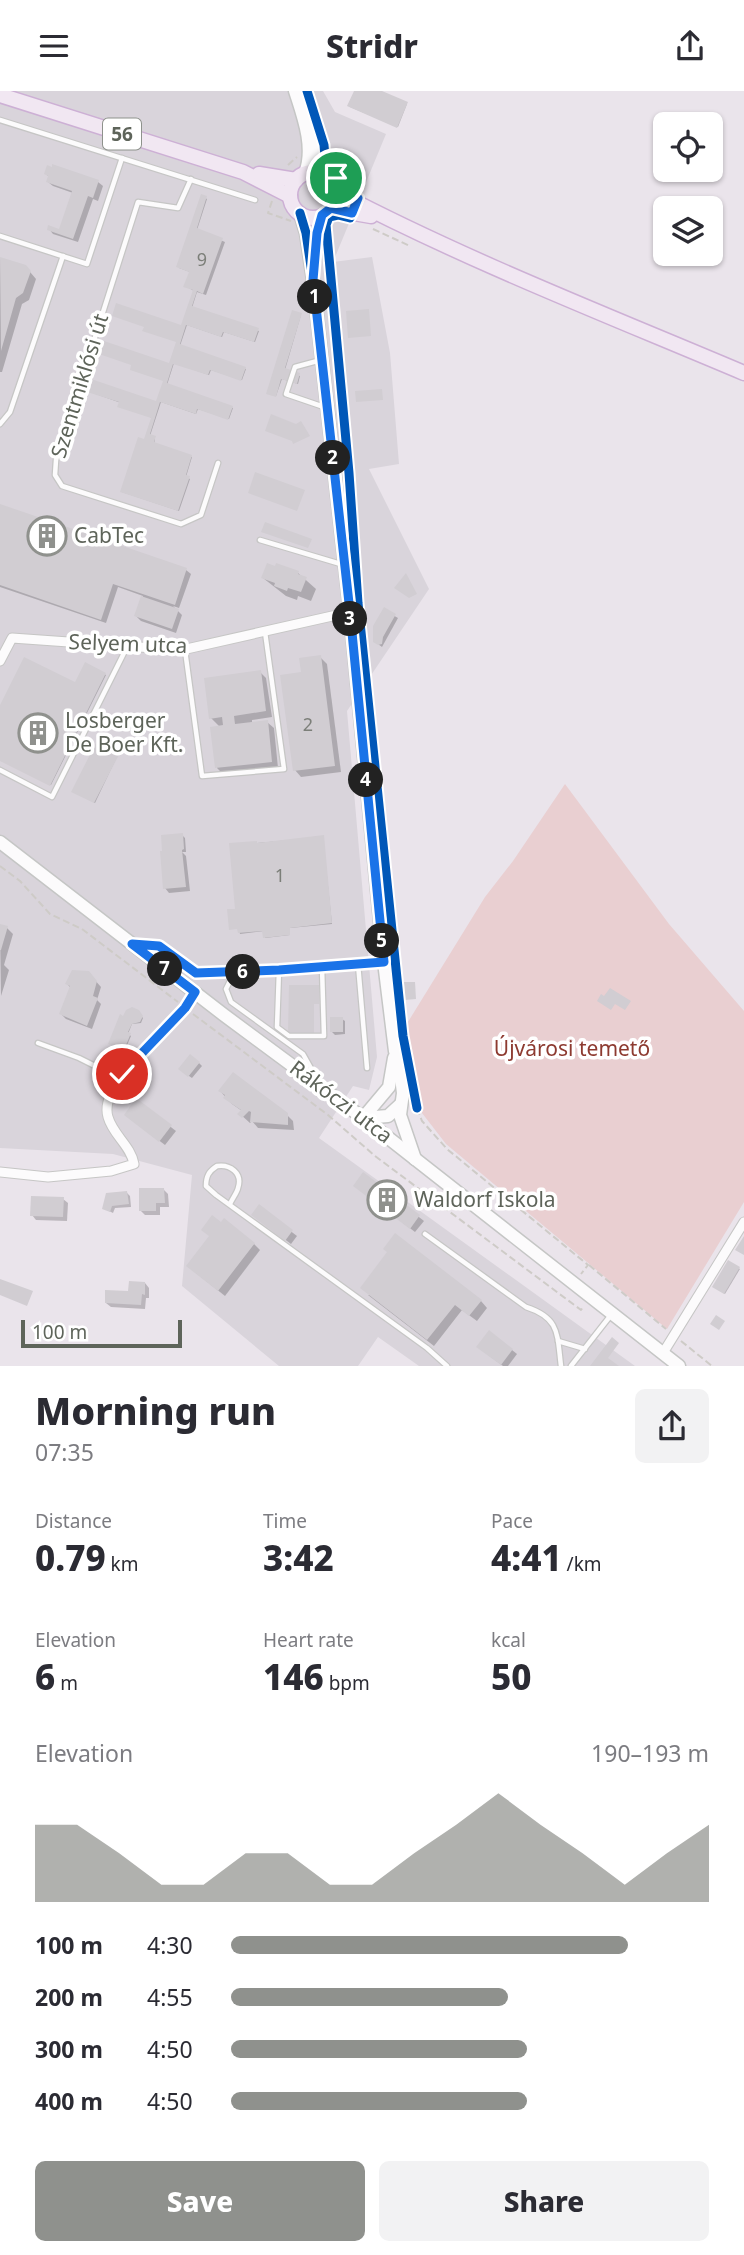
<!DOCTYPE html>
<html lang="en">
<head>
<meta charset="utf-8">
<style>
	body { margin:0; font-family:"Noto Sans",sans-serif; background:#f2f2f3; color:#2b2b33; height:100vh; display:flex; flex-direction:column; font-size:26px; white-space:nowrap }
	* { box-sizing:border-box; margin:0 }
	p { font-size:23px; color:#7c7c81 }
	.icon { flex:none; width:38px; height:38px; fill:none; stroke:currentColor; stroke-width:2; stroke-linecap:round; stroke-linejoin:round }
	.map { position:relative; height:1275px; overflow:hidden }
	.details { display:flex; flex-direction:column; background:#fff; flex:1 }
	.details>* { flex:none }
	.controls { position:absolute; left:653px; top:21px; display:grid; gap:14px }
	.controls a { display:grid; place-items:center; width:70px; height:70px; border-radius:10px; background:#fff; box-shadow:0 2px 5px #0004; font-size:35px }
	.scale { position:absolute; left:21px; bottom:18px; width:161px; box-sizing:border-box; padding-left:7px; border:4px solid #5e645a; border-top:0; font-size:19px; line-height:24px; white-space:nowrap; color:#5e645a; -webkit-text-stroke:5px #fff; paint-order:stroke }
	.pin { position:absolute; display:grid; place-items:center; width:60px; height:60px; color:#fff; margin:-30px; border:4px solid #fff; border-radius:50%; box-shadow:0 2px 7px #0007 }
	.km { position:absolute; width:35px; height:35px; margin:-18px; border-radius:50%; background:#222; color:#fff; font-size:19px; line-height:35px; text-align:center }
	.round { display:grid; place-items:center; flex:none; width:74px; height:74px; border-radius:10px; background:#f2f2f3 }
	.summary { display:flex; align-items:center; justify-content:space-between; height:119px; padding:0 35px }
	h1 { font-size:38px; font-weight:800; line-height:52px }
	.stats { display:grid; grid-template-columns:repeat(3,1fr); gap:10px; height:119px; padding:7px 35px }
	.stats div { display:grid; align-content:center }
	.stats b { font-size:35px; font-weight:800 }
	.stats small { font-size:19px; font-weight:400 }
	.stats p { font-size:19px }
	.chart { height:196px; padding:14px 35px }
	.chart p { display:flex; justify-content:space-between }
	.chart svg { width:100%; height:126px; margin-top:7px; fill:#8f918d; opacity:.7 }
	.primary-button { display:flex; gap:14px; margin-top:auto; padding:14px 35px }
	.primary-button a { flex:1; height:80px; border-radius:10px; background:#8f918d; color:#fff; font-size:28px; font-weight:800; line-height:80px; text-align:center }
	.primary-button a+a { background:#f2f2f3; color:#2b2b33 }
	ul { padding:0 35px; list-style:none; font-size:23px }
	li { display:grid; grid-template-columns:112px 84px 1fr; align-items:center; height:52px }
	li i { height:18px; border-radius:9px; background:#8f918d }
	header { display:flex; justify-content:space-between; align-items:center; height:91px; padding:0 35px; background:#fff; font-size:32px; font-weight:800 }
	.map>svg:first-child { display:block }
</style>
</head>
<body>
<header><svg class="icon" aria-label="menu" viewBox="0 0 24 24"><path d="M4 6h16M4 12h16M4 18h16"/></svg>Stridr<svg class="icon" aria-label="share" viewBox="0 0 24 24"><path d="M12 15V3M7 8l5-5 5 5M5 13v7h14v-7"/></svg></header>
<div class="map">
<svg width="744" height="1275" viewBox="0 0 744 1275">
	<rect width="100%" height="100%" fill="#eae4eb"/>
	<path fill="#d9d4db" d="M0 0H323L335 21 386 43 333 171 372 166 390 262 399 373 369 378 429 498 347 620 377 966 369 999 353 995 319 1047 635 1275H419L378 1246 358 1275H279L182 1195 192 1084 113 1063 0 1057Z"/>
	<path fill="#e9cfd1" d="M565 693 669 833 744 920V1111L667 1238 446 1053 422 1022 403 939 485 806 513 770Z"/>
	<g fill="#0003">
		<path d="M356 0H378L407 13 398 36 350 16Z"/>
		<path d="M46 83 98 91 103 95 98 110 93 108 78 151 53 143 49 138 60 140 73 102 53 95 48 91 50 87Z"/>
		<path d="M202 105 207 108 197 139 225 151 206 204 197 201 192 217 259 240 255 251 224 241 222 246 187 234 180 255 246 278 242 289 211 279 209 284 174 272 167 294 233 317 229 328 198 318 196 323 161 311 150 345 155 348 154 353 192 366 186 386 190 388 179 420 122 401 145 350 152 327 121 312 90 301 157 312 194 200 185 195 190 181 179 177Z"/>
		<path d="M0 168 25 175 36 188 29 209 22 213 2 281H0Z"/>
		<path d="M301 224 285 279 300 285 298 293 282 288 276 305 269 303Z"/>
		<path d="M0 415 186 479 191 483 179 517 173 515 182 524 176 542 141 530 136 525 143 505 118 496 106 532 0 496Z"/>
		<path d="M298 482 316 498 311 510 298 505 297 509 286 505 263 487Z"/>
		<path d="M384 519 398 527 382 556 378 553Z"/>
		<path d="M320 566 327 573 341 681 301 686 295 679 303 582Z"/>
		<path d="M85 574 106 584 51 694 0 669V618L76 593Z"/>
		<path d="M260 581 266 587 272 626 252 629V632L267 631 274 637 278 677 223 683 217 677 220 636 211 627Z"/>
		<path d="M122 655 95 712 73 700Z"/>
		<path d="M182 744 185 747 186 761H182L186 765 190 800 169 802 165 797Z"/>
		<path d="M323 746 332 833 290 837V844L265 847 264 840 240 843 239 838H230L257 752Z"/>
		<path d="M0 835 7 837 13 843 4 874 9 879 1 905Z"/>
		<path d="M93 887 101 896 97 909 101 913 92 938 66 928 61 923 71 897 67 893Z"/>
		<path d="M138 921 143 927 141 932 132 933 128 943 131 945 125 959 111 953Z"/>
		<path d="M342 928 345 930V943L335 944 332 941Z"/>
		<path d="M199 972 202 975 192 987 183 981Z"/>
		<path d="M220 1000 286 1023 293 1030 294 1039 258 1037 252 1030 250 1032 240 1023 242 1020 232 1013Z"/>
		<path d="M137 1010 176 1040 165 1054 131 1028Z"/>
		<path d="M364 1083 424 1130 415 1141 360 1099Z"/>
		<path d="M164 1099 168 1103 169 1116H160V1124H145L140 1119Z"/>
		<path d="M127 1102 130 1105 131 1116 115 1117 113 1122 103 1117Z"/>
		<path d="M63 1108 68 1112 67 1130 36 1129 32 1124Z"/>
		<path d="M259 1116 297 1145 291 1153 258 1128Z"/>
		<path d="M254 1153 260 1159 225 1205 195 1181Z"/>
		<path d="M728 1171 740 1178 725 1203 714 1195Z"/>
		<path d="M145 1192 149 1197V1207H146L145 1218 111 1216 106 1212Z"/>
		<path d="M368 1204 481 1210 487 1217 477 1230 462 1219 434 1255Z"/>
		<path d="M512 1259 517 1263 508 1275H503L483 1260Z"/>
	</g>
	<g fill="#d1cdd2">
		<path d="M354 0H382L408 11 397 37 347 15Z"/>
		<path d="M52 73 99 89 93 107 88 105 73 148 47 139 48 134 59 138 72 100 46 91 48 85 44 83 47 74 52 76Z"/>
		<path d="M201 103 207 105 197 137 223 147 203 203 197 200 192 215 259 237 254 251 223 241 221 246 186 234 180 253 246 276 241 290 210 279 208 284 173 273 167 292 233 315 228 329 197 318 196 323 160 311 150 343 156 345 154 351 192 364 186 384 190 385 178 420 120 401 138 346 144 348 151 327 117 316 119 311 87 301 91 288 156 310 163 290 130 279 131 274 99 263 104 250 169 272 176 251 142 240 144 236 112 225 116 212 181 234 193 199 183 196 189 181 176 176Z"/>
		<path d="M0 166 26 174 31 180 23 202 16 207 1 260Z"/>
		<path d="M369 218 371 245 348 247 346 220Z"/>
		<path d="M292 219 302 222 285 277 300 282 297 293 281 288 276 306 266 303Z"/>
		<path d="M382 298 383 309 356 311 355 300Z"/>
		<path d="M271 323 296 333 301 330 310 345 293 353 292 350 265 340Z"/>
		<path d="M255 381 305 399 297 420 248 402Z"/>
		<path d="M0 413 187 477 175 514 113 493 101 529 0 494Z"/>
		<path d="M265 431 312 448 308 457 261 441Z"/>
		<path d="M267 472 275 475 276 472 299 480 298 483 307 486 301 501 288 497 287 500 274 495 275 492 261 487Z"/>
		<path d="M406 482 417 503 409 507 394 497Z"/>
		<path d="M141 505 179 518 172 538 134 525Z"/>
		<path d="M384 516 396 523 383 546 382 553 378 554 373 551V535Z"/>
		<path d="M321 564 335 675 293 680 280 584 301 581 299 567Z"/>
		<path d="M24 566 75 591 85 571 106 582 50 695 0 670V614Z"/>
		<path d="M261 579 266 620 234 625 235 633 268 629 272 671 215 677 210 636 223 634 222 626 209 628 204 587Z"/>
		<path d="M101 642 124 654 94 712 71 701Z"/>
		<path d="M183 742 184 758 182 759 186 796 163 798 160 760H162L161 744Z"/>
		<path d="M324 744 332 832 290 837V844L263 847 262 840 238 842 237 838 229 839 227 818H235L229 752 257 750V752Z"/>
		<path d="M0 833 8 835 1 859H0Z"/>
		<path d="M72 879 89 880 97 890 93 905 98 907 87 935 59 923 70 895 65 893Z"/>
		<path d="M404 891H415L416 908 405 909Z"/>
		<path d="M289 894H319V913H314V942H288Z"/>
		<path d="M610 897 631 910 625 919 615 913 611 919 597 910 601 903 604 905Z"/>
		<path d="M132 916 139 919 143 925 140 931 132 933 128 941 131 942 124 959 108 953 120 923 123 925 126 919Z"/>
		<rect x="330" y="926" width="13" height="15"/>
		<path d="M190 963 200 971 188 986 178 978Z"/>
		<path d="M233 981 288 1022V1034L250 1031 251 1021 249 1020 242 1027 237 1023 241 1019 223 1007 225 1004 218 1000Z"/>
		<path d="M136 1007 172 1034 159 1051 124 1024Z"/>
		<path d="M363 1081 420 1124 410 1138 353 1095Z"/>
		<path d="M139 1097H164L165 1112H156V1120H139Z"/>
		<path d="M127 1100 129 1113 112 1115 110 1121 102 1118 106 1102Z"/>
		<path d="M31 1105 64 1106 63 1126 30 1125Z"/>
		<path d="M259 1113 293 1139 285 1150 251 1124Z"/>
		<path d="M212 1124 221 1131 224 1127 255 1152 218 1200 186 1175 209 1145 201 1139Z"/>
		<path d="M395 1142 482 1209 469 1225 455 1214 427 1249 360 1197 387 1161 383 1158Z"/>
		<path d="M744 1145V1164L735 1159Z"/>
		<path d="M728 1169 740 1176 724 1203 712 1196Z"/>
		<path d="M0 1188 33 1200 27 1215 0 1204Z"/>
		<path d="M129 1190 145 1191V1204L142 1203 141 1214 105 1212V1199L128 1200Z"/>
		<path d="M716 1224 725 1230 719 1239 710 1233Z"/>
		<path d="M489 1239 513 1258 501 1274 476 1256Z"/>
		<path d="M612 1246 619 1252 608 1267 619 1275H590Z"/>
	</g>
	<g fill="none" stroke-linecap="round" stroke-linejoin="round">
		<g stroke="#c6c6c5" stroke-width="7">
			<g id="lane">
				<path d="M0 29 255 109"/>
				<path d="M191 88 178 117 138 111 56 369 55 384 62 395 181 433 201 424 218 372"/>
				<path d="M0 145 87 173 122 67"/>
				<path d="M321 269 295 276 286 303 324 316"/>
				<path d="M0 333 10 321 63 165"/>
				<path d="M260 449 344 474"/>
				<path d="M185 559 202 685 284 678 265 541"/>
				<path d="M0 679 52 706 127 556"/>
				<path d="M139 853 159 855 196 882 322 876 383 871"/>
				<path d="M358 873 367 977"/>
				<path d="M279 879 277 936 289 945H324L322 876"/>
				<path d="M234 882 226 898 231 911 303 963 317 988"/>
				<path d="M38 952 79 967 111 983H122"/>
				<path d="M230 1113C232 1108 237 1102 238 1097 243 1082 230 1073 217 1075 209 1080 206 1085 206 1095L216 1104 427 1257 447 1275"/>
				<path d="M425 1143 526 1216C560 1227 557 1243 561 1275"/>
				<path d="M558 1250 585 1258"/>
				<path d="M571 1275 611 1224"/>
			</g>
		</g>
		<g stroke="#c6c6c5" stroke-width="11">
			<g id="street">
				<path d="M0 570 12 547 182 559 350 521"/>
				<path d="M0 1081 48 1086 111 1080 134 1073C131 1055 113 1044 108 1026 98 993 163 943 183 919 188 914 191 907 195 901"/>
				<path d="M663 1262 744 1131"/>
			</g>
		</g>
		<g stroke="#c5c6c5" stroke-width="15">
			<g id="secondary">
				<path d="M295 0C303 25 315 56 305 82"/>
				<path d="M313 40 324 84"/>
				<path d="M300 122 306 142 313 189 350 521 384 871 395 960 400 978 403 1002 400 1024 415 1068"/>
				<path d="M315 168 317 142 322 124"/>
				<path d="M0 751 224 924 363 1027 679 1275"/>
				<path d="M363 1027 389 996 394 967"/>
				<path d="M363 1027 388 1025 401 1013"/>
			</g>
		</g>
		<g stroke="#cdb0d5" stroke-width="17">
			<g id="primary">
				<path d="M0 4 243 81 290 105"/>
				<circle cx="313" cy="104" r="23"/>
				<path d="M259 83 296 89"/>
				<path d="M336 101C468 170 607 224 744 282"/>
				<path d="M331 118 371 125"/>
			</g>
		</g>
		<g stroke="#cecbc7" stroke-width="2" stroke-dasharray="7 3.5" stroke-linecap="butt">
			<path d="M288 74 297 66"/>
			<path d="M272 110 268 122 291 130"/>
			<path d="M373 138 410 155"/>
			<path d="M0 775 20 790 50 823 82 838 178 911"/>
			<path d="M193 923 328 1024 375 1065 581 1219 583 1216"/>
			<path d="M417 1017 422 1030 447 1058 588 1174 581 1183"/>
			<path d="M589 1174 666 1238"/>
			<path d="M681 1250 712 1275"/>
		</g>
		<use href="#lane" stroke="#fcfbfc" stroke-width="4.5"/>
		<use href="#street" stroke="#fcfbfc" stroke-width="9"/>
		<use href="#secondary" stroke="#fcfbfc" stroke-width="12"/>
		<use href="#primary" stroke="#f1e7f2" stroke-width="14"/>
		<g stroke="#fff" stroke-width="13">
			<g id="cycleway">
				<path d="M307 0 324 54 325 66 336 87 358 107 350 127 338 124 329 126 326 134 349 382 358 512 403 945 417 1017"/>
				<path d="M300 122 306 142 313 189 344 466"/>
			</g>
		</g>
		<use href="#cycleway" stroke="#0057b8" stroke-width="9"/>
	</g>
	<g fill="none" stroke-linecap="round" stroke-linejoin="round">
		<g stroke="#fff" stroke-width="14">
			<path id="route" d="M122 983 185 917 195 901 132 853 159 855 196 882 279 879 384 871 350 521 313 189 317 142 322 124 331 117 352 122 358 107 336 87"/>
		</g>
		<use href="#route" stroke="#1a73e8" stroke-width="9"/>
	</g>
	<defs>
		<g id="building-ring" transform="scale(2.0125)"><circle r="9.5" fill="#fff" stroke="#8f918d" stroke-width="1.5"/><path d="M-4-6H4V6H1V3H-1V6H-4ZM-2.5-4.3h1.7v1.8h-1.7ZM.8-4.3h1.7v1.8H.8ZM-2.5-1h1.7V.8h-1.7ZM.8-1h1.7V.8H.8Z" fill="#8f918d"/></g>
	</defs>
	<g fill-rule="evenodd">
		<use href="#building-ring" x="47" y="445"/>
		<use href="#building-ring" x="38" y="642"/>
		<use href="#building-ring" x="387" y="1109"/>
	</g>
	<g text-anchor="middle" stroke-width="7" stroke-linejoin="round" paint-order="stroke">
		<g font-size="18" fill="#7c7f79">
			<text x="202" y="175">9</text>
			<text x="308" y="640">2</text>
			<text x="280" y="791">1</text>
		</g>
		<rect fill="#fff" stroke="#8e928c" stroke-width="2" x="103" y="27.5" width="38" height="31" rx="5"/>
		<g font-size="19" font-weight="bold" fill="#5e645a">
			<text x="122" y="50">56</text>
		</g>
		<g font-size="21" fill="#5e645a" stroke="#fff">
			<text transform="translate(80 295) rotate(-73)" y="7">Szentmiklósi út</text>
			<text transform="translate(128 553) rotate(2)" y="7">Selyem utca</text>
			<text transform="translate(341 1011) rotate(37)" y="7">Rákóczi utca</text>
		</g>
		<g font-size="21" fill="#5e645a" stroke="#fff" text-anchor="start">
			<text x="74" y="452">CabTec</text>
			<text x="65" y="637">Losberger<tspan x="65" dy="24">De Boer Kft.</tspan></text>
			<text x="414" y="1116">Waldorf Iskola</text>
		</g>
		<g font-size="21" fill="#8d3a30" stroke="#fff">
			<text x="572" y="965">Újvárosi temető</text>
		</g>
	</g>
</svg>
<div class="controls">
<a><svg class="icon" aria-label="locate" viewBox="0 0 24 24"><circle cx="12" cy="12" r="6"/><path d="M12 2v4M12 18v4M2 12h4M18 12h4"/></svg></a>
<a><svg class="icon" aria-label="layers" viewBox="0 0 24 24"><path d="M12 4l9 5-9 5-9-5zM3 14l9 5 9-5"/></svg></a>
</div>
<div class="scale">100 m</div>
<div class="pin" style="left:336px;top:87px;background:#1e9e55"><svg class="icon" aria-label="arrive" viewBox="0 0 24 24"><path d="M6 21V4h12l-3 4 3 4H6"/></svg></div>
<div class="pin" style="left:122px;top:983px;background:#d93025"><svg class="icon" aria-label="check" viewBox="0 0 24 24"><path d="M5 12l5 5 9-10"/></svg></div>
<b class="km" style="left:315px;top:206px">1</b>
<b class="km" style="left:333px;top:367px">2</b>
<b class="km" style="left:350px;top:528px">3</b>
<b class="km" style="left:366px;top:689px">4</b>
<b class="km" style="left:382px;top:850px">5</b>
<b class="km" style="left:243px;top:881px">6</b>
<b class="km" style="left:165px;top:878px">7</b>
</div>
<section class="details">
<div class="summary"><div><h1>Morning run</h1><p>07:35</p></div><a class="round"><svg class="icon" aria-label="share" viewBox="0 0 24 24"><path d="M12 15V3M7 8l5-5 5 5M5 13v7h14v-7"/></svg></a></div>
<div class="stats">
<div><p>Distance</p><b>0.79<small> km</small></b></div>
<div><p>Time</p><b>3:42</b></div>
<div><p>Pace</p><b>4:41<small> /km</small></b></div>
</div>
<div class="stats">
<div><p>Elevation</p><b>6<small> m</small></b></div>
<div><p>Heart rate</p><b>146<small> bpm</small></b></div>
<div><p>kcal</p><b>50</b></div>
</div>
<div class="chart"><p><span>Elevation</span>190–193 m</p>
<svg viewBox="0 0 160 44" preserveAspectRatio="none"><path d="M0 44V17L10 17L20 27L30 38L40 38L50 27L60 27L70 38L80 38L90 27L100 17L110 6L120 17L130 27L140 38L150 27L160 17V44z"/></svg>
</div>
<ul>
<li><b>100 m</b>4:30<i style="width:83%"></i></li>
<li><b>200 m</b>4:55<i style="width:58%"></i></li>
<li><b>300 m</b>4:50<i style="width:62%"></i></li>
<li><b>400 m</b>4:50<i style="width:62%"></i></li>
</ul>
<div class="primary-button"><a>Save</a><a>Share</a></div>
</section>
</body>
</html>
